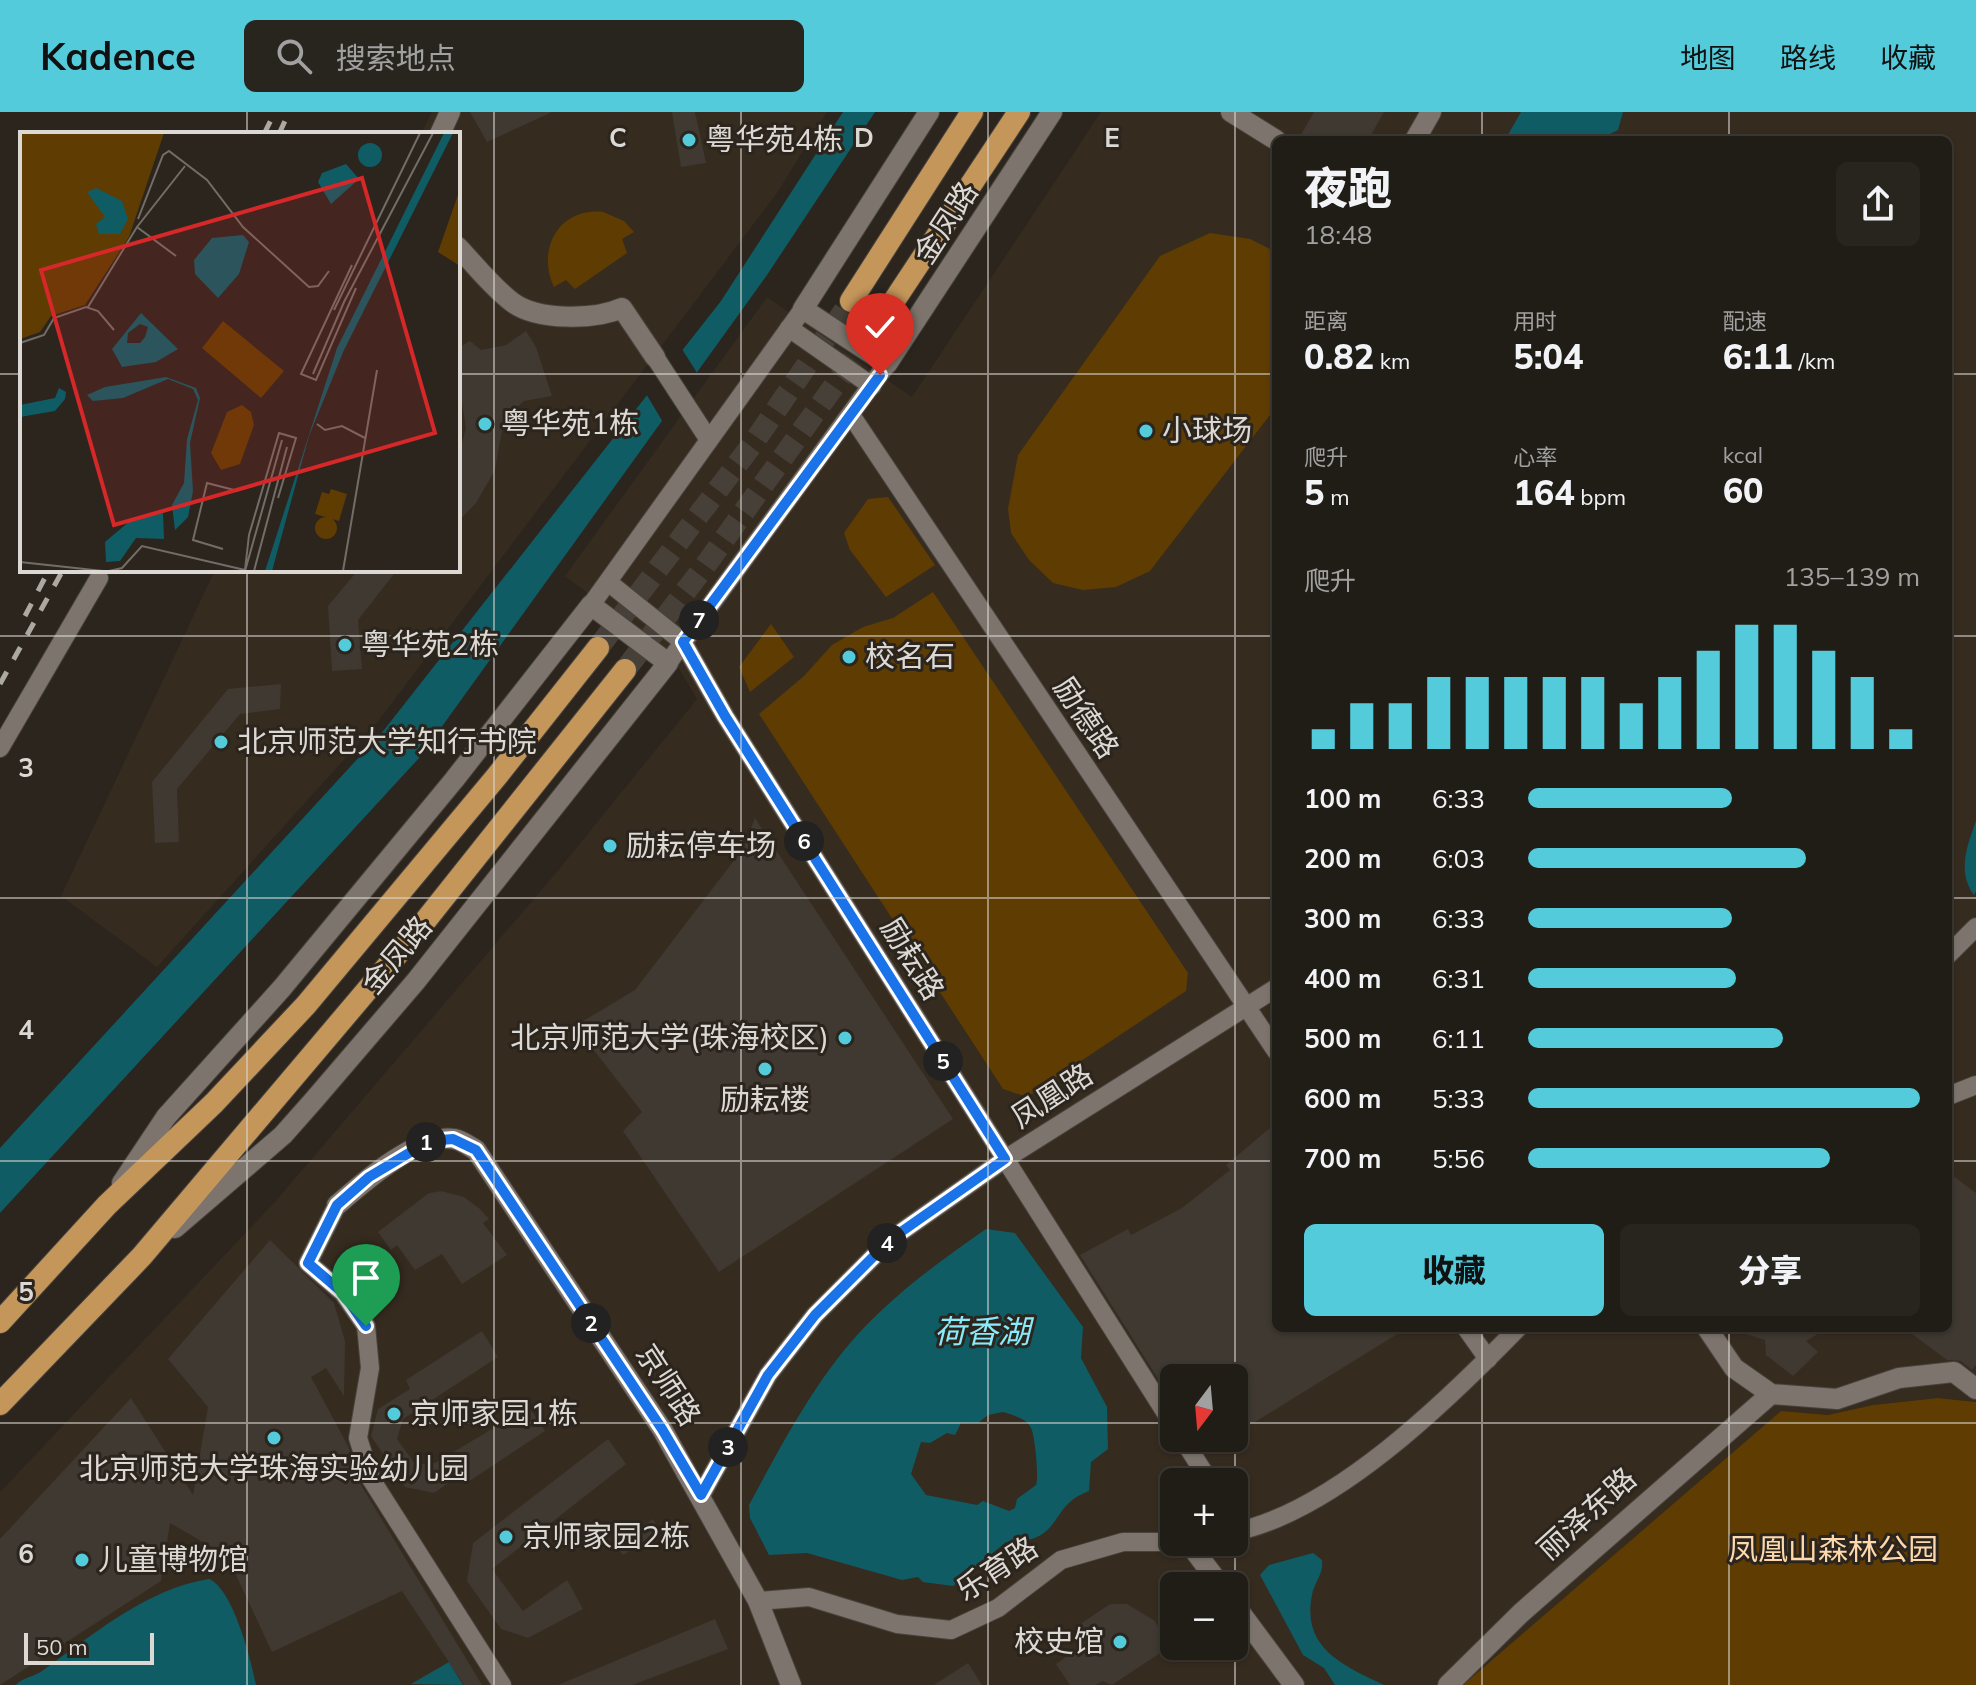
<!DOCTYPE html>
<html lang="zh">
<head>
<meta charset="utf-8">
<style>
	body { margin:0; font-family:Mulish,"Noto Sans SC",sans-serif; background:#28251f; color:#f1f3f6; height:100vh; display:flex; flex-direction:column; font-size:30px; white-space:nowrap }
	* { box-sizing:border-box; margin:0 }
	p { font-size:26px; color:#a2a1a1 }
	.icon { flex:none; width:44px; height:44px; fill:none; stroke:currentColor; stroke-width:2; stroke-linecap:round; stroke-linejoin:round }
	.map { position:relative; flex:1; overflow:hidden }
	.sheet { position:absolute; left:1272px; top:24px; width:680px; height:1196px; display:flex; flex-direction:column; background:#201c16; border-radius:12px; box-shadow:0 2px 6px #0004,0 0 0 2px #3d3a35 }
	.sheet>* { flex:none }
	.needle { width:52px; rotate:196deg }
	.tools { position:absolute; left:1160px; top:1252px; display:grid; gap:16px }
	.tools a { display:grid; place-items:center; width:88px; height:88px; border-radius:12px; background:#201c16; box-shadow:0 2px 6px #0004,0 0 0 2px #3d3a35; font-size:40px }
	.scale { position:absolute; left:24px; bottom:20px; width:130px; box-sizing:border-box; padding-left:8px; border:4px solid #dcd8d3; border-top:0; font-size:22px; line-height:28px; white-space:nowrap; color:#dcd8d3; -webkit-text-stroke:6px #2b251e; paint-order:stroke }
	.pin { position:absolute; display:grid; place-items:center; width:68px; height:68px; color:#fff; margin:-82px -34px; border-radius:50% 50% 50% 0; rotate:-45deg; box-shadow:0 0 8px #0007 }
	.pin .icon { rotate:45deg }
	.km { position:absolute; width:40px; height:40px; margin:-20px; border-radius:50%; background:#222; color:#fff; font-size:22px; line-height:40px; text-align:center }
	.round { display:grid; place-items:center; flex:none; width:84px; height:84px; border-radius:12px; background:#28251f }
	.headline { display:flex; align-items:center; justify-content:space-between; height:136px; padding:0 32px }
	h1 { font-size:44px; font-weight:800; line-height:60px }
	.stats { display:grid; grid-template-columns:repeat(3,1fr); gap:12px; height:136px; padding:8px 32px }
	.stats div { display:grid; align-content:center }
	.stats b { font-size:34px; font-weight:800 }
	.stats small { font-size:22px; font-weight:400 }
	.stats p { font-size:22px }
	.chart { height:224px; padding:16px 32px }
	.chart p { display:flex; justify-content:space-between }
	.chart svg { width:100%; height:144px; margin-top:8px; stroke:#53cbdb; stroke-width:6 }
	.button { display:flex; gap:16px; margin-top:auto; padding:16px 32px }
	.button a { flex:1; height:92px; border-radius:12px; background:#53cbdb; color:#111; font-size:32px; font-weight:800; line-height:92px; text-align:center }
	.button a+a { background:#28251f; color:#f1f3f6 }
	ul { padding:0 32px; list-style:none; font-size:26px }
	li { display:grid; grid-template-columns:128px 96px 1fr; align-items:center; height:60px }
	li i { height:20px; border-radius:10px; background:#53cbdb }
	header { display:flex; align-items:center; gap:48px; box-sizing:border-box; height:112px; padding:0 40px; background:#53cbdb; color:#111 }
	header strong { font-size:38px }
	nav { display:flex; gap:44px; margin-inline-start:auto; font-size:28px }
	.search { width:560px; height:72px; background:#28251f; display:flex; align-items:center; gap:20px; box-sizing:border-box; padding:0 28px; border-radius:12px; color:#a2a1a1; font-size:30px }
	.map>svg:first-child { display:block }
</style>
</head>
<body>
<header>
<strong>Kadence</strong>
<div class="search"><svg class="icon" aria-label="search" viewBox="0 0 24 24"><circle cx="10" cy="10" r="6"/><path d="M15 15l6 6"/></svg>搜索地点</div>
<nav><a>地图</a><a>路线</a><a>收藏</a></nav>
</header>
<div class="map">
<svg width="1976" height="1573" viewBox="0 0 1976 1573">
	<rect width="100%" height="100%" fill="#2b251e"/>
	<g fill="#362b1f" fill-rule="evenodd">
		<path d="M432 0H827L777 81 376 612 157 855 61 784 215 458H458V22H421Z"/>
		<path d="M1101 0H1976V1290L1938 1286 1873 1293 1828 1303 1781 1299 1463 1573H0V1380L274 1091 556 761 697 587 672 545 565 464 767 185 912 285ZM1276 28H1948V1216H1276ZM1174 1266H1234V1326H1174ZM1174 1370H1234V1430H1174ZM1174 1474H1234V1534H1174Z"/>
	</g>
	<g fill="#5f3c02">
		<path d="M603 100 624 109 634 120 622 127 627 141 575 177 566 168 554 175C536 138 559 95 603 100Z"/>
		<path d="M1210 121 1250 127 1276 140V295L1150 459 1116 475 1083 478 1053 471 1029 448 1011 421 1008 397 1018 343 1160 144Z"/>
		<path d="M888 385 935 453 886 485 850 438 844 421 868 387Z"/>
		<path d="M933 480 1188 861 1186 879 1027 985 1003 977 759 602 804 564 832 533 863 515 893 506Z"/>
		<path d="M771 512 794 545 750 580 739 555Z"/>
		<path d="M1938 1286 1976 1290V1573H1463L1781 1299 1828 1303 1873 1293Z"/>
	</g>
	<g fill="#0f5c65" fill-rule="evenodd">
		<path d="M843 0H875L767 163 420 645 0 1101V1036L384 618 721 189Z"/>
		<path d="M1521 0H1623L1618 18 1598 28H1505Z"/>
		<path d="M1976 709V779L1974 783C1957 760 1967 734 1976 709Z"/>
		<path d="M986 1117 1015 1121 1083 1215 1081 1246 1107 1295 1108 1337 1091 1350 1089 1379C1047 1394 1065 1431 1006 1430L953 1474 923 1470 918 1465 902 1468 807 1441 769 1443 750 1406 749 1393C781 1334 813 1272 858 1222 896 1181 940 1149 986 1117ZM1003 1300C1012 1303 1026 1306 1031 1316 1035 1324 1039 1365 1036 1373L1017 1387 1015 1396 1009 1399 983 1389 977 1393 926 1383 911 1362 921 1330 930 1331 947 1321 955 1323 961 1311H978L988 1303Z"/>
		<path d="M1313 1441 1322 1448C1324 1462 1314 1470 1312 1483 1301 1537 1345 1554 1384 1573H1335L1324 1556 1303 1543 1260 1463 1269 1453Z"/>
		<path d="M209 1467C233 1477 251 1547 256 1573H16C23 1565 34 1565 42 1559 93 1523 146 1477 209 1467Z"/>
		<path d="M449 1550 463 1573 411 1572Z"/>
	</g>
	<path fill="#2b251e" d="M680 234 699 264 664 312 645 280Z"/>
	<g fill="#3f3931">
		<path d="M470 0H550V1L487 30Z"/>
		<path d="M672 0H695L706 51 681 55Z"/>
		<path d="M1314 0H1384L1368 28H1298Z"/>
		<path d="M526 219 536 235 552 284 524 289 504 307 495 358 476 391 458 410V347L466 316 458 266V236L470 229 481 238 506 233Z"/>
		<path d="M358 458H397L358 508 362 557 332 559 328 494Z"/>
		<path d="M281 572 280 597 240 602 177 677 179 730 155 731 152 670 228 577Z"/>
		<path d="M755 706 953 1007 719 1160 623 1019 642 1000 575 914 635 878 742 738Z"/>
		<path d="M1270 1016 1276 1025V1216H1407L1234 1323V1266H1174V1292L1080 1143 1128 1117 1131 1123 1182 1096 1230 1058 1226 1053Z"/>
		<path d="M1948 1060 1976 1081V1253L1972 1258 1961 1249 1947 1248 1904 1216H1948Z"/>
		<path d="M441 1079 464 1085 480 1097 489 1107 483 1111 507 1143 462 1172 442 1142 415 1158 397 1133 391 1138 378 1120 429 1081Z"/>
		<path d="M270 1128 334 1191 345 1229 344 1284 326 1256 311 1265 348 1334 361 1373 482 1573H464L402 1479 272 1540 227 1444 170 1411 161 1469 0 1573V1427L131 1286 193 1383 208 1295 168 1247Z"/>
		<path d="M1739 1216H1828L1806 1229 1818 1240 1793 1264 1766 1243 1765 1228 1739 1220Z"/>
		<path d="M482 1219 498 1245 403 1307 397 1327 415 1352 435 1351 529 1295 545 1319 465 1372 457 1365 434 1381 405 1375 371 1324 378 1297 410 1277 406 1268Z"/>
		<path d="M608 1327 626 1352 492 1457 523 1499 567 1468 583 1497 528 1526 501 1517 467 1469 473 1431Z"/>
		<path d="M653 1407 660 1419 623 1443 616 1433Z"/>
		<path d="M1110 1492H1127L1155 1509 1164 1525 1160 1541 1112 1573 1102 1569 1096 1573H1070L1056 1552 1080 1535 1075 1525 1082 1511Z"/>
		<path d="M715 1507 728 1537 632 1573H558Z"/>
		<path d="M968 1551 982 1573H934Z"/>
	</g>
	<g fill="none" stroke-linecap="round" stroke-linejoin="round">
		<g stroke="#464039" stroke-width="22" stroke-dasharray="22 11" stroke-linecap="butt">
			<path d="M598 536 754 330 851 189"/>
			<path d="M625 558 705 454 880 210"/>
		</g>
		<g stroke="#48433d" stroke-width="20">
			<g id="minor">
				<path d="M789 216 872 274"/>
				<path d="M655 245 709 328"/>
				<path d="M851 303 1276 939"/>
				<path d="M608 470 683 530 725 604 1174 1314"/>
				<path d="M591 493 803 197"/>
				<path d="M668 551 887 252"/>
				<path d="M0 636 99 466"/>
				<path d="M1948 843 1976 815"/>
				<path d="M1948 984 1976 973"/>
				<path d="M337 1093 308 1151 343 1181 366 1214 370 1256 358 1326 371 1367 502 1573"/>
				<path d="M1466 1216 1488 1247"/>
				<path d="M1182 1326 1210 1370"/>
				<path d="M701 1383 768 1263 815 1203 891 1127 1005 1047 1276 876"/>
				<path d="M1234 1420C1334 1400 1448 1288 1518 1216"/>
				<path d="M758 1489 809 1485 897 1512 951 1518 998 1496 1061 1448 1123 1430H1174"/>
			</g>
		</g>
		<g stroke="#48433d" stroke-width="22">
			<g id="tertiary">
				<path d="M929 0 803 197 887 252 1052 0"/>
				<path d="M1231 0 1276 28"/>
				<path d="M440 22 450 0"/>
				<path d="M1415 28 1431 0"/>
				<path d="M458 135C475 153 492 175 512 190 537 209 595 208 622 196L655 245"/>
				<path d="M122 1071 166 1005 282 876 454 668 591 493 668 551 416 869 314 988 283 1023 175 1116"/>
				<path d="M337 1093C361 1072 420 1020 454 1027 461 1028 469 1034 476 1038L662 1317 758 1489 791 1573"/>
				<path d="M1707 1216 1734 1256 1771 1282 1837 1287 1899 1266 1954 1260 1976 1277"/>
				<path d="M1188 1430 1221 1474"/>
				<path d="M1234 1492 1294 1573"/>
				<path d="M1448 1573 1521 1501 1771 1282"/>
			</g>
		</g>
		<g stroke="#48433d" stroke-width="24">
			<g id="trunk">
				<path d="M851 189 972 0"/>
				<path d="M880 210 1019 0"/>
				<path d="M0 1210 107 1093 214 991 306 893 497 664 598 536"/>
				<path d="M0 1292 142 1144 418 818 625 558"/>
			</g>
		</g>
		<use href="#minor" stroke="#7d756d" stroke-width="18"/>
		<use href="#tertiary" stroke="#7d756d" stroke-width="20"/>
		<use href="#trunk" stroke="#c4965a" stroke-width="22"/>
		<g stroke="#aca8a2" stroke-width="5" stroke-dasharray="14 14" stroke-linecap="butt">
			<path d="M264 22 275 0"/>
			<path d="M279 22 289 0"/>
			<path d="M25 504 49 458"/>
			<path d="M0 572 63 458"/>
		</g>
	</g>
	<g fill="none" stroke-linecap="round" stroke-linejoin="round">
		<g stroke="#fff" stroke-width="16">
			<path id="route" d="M366 1214 343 1181 308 1151 337 1093 369 1065 429 1029 453 1027 476 1038 662 1317 701 1383 768 1263 815 1203 891 1127 1005 1047 725 604 683 530 880 263"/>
		</g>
		<use href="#route" stroke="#1a73e8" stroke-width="10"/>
	</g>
	<path fill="none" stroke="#dcd8d3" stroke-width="2" stroke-opacity="0.55" d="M247 0V22M494 0V1573M741 0V1573M988 0V1573M1235 0V1573M1482 0V28M1729 0V28M0 262H22M458 262H1276M1948 262H1976M247 458V1573M0 524H1276M1948 524H1976M0 786H1276M1948 786H1976M0 1049H1276M1948 1049H1976M1482 1216V1573M1729 1216V1573M0 1311H1174M1234 1311H1976"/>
	<g fill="#53cbdb" stroke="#2b251e" stroke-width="3">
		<circle cx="689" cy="28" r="8"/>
		<circle cx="485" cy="312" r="8"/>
		<circle cx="1146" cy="319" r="8"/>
		<circle cx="345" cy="533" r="8"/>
		<circle cx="849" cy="545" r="8"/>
		<circle cx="221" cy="630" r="8"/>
		<circle cx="610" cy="734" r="8"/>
		<circle cx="845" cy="926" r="8"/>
		<circle cx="765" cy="957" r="8"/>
		<circle cx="394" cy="1302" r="8"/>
		<circle cx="274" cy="1326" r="8"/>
		<circle cx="506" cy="1425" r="8"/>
		<circle cx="82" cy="1448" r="8"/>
		<circle cx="1120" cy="1530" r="8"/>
	</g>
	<g text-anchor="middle" stroke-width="6" stroke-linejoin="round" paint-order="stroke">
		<g font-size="30" fill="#dcd8d3" stroke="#2b251e" text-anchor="start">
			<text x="705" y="38">粤华苑4栋</text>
			<text x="501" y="322">粤华苑1栋</text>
			<text x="1162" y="329">小球场</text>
			<text x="361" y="543">粤华苑2栋</text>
			<text x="865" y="555">校名石</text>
			<text x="237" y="640">北京师范大学知行书院</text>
			<text x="626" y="744">励耘停车场</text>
			<text x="829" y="936" text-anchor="end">北京师范大学(珠海校区)</text>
			<text x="765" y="998" text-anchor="middle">励耘楼</text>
			<text x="410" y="1312">京师家园1栋</text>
			<text x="274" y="1367" text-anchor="middle">北京师范大学珠海实验幼儿园</text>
			<text x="522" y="1435">京师家园2栋</text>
			<text x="98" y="1458">儿童博物馆</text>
			<text x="1104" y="1540" text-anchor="end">校史馆</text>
		</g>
		<g font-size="30" fill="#dcd8d3" stroke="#2b251e">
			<text transform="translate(946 111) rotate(-57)" y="10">金凤路</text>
			<text transform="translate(1086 606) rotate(56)" y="10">励德路</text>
			<text transform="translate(397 843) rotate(-50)" y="10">金凤路</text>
			<text transform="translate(912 847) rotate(58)" y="10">励耘路</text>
			<text transform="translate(1052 984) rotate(-33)" y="10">凤凰路</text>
			<text transform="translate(668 1273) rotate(57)" y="10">京师路</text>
			<text transform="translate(1587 1402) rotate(-42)" y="10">丽泽东路</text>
			<text transform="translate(997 1457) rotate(-33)" y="10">乐育路</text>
		</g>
		<g font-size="30" fill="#fcd8ac" stroke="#2b251e">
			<text x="1833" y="1448">凤凰山森林公园</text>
		</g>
		<g font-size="32" font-style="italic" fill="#89eaf9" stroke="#2b251e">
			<text x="982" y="1231">荷香湖</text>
		</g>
	</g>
	<g transform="translate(20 20)">
		<rect width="440" height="440" fill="#2b251e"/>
		<path d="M0 1H144L109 105 65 173 31 184 20 200 0 207ZM440 57V134L418 120ZM203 189 264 239 241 266 182 216ZM222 273 231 280 234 293 220 332 201 338 191 321 207 280ZM311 357 327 362 319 389 295 382 302 360 309 362ZM295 396a11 11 0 1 1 22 0a11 11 0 1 1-22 0Z" fill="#5f3c02"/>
		<path d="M424 1H433L324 218 289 304 252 439H245L317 216ZM338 23a12 12 0 1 1 24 0a12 12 0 1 1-24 0ZM326 32 339 47 311 72 298 50 302 41ZM76 56 102 69 108 87 100 102H79L76 92 85 85 67 60ZM223 103 229 110 219 142 198 166 175 142 174 128 192 106ZM121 181 158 217 136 230 102 235 92 217ZM120 192 128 195 125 205 120 211H107L108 201ZM146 245 176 256 180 266 170 311 173 359 168 385 155 398 152 373 164 351 167 307 178 268 173 257 148 247 103 266 73 269 67 263 85 255ZM39 256 46 260 45 267 35 279 0 285V273L35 266ZM143 381 144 407 116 406 100 429 86 430 85 410 111 388Z" fill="#0f5c65" fill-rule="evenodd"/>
		<path fill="none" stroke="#726d66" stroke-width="2" d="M118 87 143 23 149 19 187 48 223 95 289 155 298 154 309 139M156 124 117 95 165 34M332 133 281 242 296 248 336 156M68 175 117 95M314 178 400 1M0 211 24 203 34 186 66 175 78 179 94 198M293 242 324 170 413 1M297 292 305 298 322 294 345 306M203 417 173 408 187 351 218 359M0 430 83 439M89 439 102 436 122 414 225 438 229 403 259 301 276 306 258 366M225 439 262 308M234 439 267 315M323 439 357 238"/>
		<path fill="#d62828" fill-opacity="0.15" stroke="#d62828" stroke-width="4" d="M342 46 415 301 94 393 21 138Z"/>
		<rect width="440" height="440" fill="none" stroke="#dcd8d3" stroke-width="4"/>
	</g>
	<g font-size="26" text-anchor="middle" font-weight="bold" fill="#dcd8d3" stroke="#2b251e" stroke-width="6" stroke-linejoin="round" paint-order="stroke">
		<text x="618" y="35">C</text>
		<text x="864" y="35">D</text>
		<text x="1112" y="35">E</text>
		<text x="26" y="665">3</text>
		<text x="26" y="927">4</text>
		<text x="26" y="1189">5</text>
		<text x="26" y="1451">6</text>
	</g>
</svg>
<div class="tools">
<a><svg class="needle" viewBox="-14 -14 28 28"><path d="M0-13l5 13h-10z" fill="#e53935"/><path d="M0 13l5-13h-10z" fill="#a2a1a1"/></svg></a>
<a>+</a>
<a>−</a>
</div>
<div class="scale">50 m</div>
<div class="pin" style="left:366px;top:1214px;background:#1e9e55"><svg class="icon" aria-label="arrive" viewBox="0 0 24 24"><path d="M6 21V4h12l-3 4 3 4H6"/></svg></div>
<div class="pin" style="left:880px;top:263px;background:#d93025"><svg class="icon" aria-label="check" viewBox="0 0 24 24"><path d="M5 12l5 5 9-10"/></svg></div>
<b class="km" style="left:426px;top:1030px">1</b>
<b class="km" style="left:591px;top:1211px">2</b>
<b class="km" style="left:728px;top:1335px">3</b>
<b class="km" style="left:887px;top:1131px">4</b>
<b class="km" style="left:943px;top:949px">5</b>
<b class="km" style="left:804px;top:729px">6</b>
<b class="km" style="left:699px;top:508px">7</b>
<section class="sheet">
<div class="headline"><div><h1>夜跑</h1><p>18:48</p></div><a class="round"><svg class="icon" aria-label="share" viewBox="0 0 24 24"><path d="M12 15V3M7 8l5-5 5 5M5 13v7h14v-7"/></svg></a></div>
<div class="stats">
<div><p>距离</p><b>0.82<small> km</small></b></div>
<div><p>用时</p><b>5:04</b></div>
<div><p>配速</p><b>6:11<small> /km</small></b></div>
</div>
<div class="stats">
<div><p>爬升</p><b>5<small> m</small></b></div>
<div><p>心率</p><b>164<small> bpm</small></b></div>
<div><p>kcal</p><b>60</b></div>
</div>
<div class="chart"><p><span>爬升</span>135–139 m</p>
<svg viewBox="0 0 160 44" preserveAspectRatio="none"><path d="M5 44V38M15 44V30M25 44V30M35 44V22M45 44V22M55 44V22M65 44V22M75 44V22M85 44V30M95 44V22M105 44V14M115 44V6M125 44V6M135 44V14M145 44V22M155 44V38"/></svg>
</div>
<ul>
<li><b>100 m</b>6:33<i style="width:52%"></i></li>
<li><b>200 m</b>6:03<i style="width:71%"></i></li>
<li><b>300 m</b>6:33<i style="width:52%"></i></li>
<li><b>400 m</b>6:31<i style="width:53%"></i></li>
<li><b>500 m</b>6:11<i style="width:65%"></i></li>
<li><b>600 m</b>5:33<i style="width:100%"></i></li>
<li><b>700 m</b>5:56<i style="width:77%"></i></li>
</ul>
<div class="button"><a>收藏</a><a>分享</a></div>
</section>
</div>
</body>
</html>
